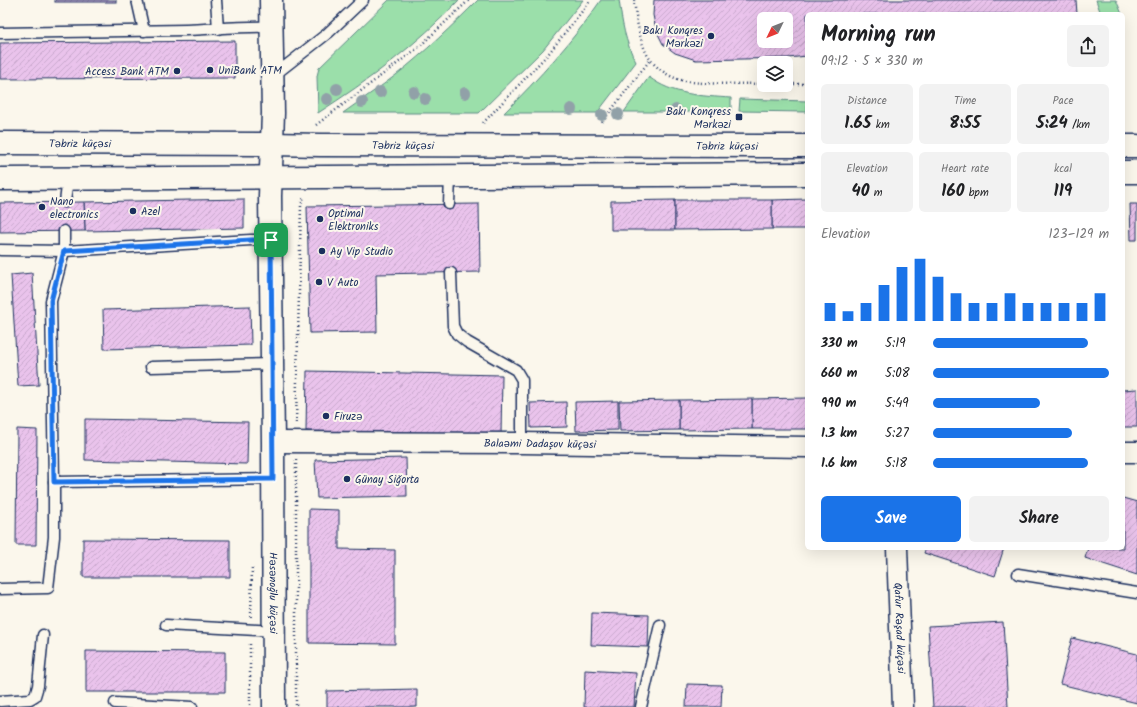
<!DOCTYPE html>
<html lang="en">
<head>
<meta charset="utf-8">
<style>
	body { margin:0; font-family:Kalam,sans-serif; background:#f2f2f2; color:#202124; height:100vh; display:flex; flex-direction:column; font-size:15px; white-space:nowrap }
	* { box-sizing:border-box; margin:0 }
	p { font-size:13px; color:#757577 }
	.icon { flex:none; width:22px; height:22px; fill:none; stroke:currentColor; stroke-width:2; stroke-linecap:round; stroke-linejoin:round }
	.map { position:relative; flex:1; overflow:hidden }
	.details { position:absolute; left:805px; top:12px; width:320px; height:538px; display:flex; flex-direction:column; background:#fff; border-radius:6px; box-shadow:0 4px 16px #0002 }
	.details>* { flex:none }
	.needle { width:26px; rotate:227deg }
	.fabs { position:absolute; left:757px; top:12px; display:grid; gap:8px }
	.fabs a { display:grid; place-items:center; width:36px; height:36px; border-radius:6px; background:#fff; box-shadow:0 4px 16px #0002; font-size:20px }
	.pin { position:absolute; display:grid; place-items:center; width:34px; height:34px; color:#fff; margin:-17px; border-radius:8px; box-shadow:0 2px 6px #0006 }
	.round { display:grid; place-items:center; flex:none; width:42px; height:42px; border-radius:6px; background:#f2f2f2 }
	.overview { display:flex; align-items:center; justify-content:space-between; height:68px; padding:0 16px }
	h1 { font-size:22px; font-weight:600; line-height:30px }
	.stats { display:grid; grid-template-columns:repeat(3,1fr); gap:6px; height:68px; padding:4px 16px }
	.stats div { display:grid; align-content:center; border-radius:6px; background:#f2f2f2; text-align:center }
	.stats b { font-size:17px; font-weight:600 }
	.stats small { font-size:11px; font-weight:400 }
	.stats p { font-size:11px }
	.chart { height:112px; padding:8px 16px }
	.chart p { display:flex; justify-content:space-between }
	.chart svg { width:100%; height:72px; margin-top:4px; stroke:#1a73e8; stroke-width:6 }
	.button { display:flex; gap:8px; margin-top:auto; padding:8px 16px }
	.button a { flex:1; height:46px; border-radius:6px; background:#1a73e8; color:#fff; font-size:16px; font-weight:600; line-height:46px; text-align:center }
	.button a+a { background:#f2f2f2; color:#202124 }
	ul { padding:0 16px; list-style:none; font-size:13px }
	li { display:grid; grid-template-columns:64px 48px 1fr; align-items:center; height:30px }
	li i { height:10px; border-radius:5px; background:#1a73e8 }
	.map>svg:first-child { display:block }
</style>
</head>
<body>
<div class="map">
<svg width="1137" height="707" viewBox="0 0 1137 707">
	<defs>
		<pattern id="building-hatch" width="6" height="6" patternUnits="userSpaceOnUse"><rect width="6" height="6" fill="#eac3ec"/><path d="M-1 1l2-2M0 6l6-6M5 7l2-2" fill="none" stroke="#c8a8cd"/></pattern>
	</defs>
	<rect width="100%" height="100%" fill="#fbf7ec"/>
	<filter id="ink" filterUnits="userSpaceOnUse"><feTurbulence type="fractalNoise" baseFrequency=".025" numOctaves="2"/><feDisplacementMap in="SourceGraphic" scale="8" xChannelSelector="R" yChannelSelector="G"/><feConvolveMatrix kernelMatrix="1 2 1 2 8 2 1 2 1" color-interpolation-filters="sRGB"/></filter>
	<g filter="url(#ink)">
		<g fill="#9bdfaa" stroke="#5b8784">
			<path d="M389 0H459C418 44 368 81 318 113L317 76 319 68Z"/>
			<path d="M478 0H583L543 50 479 113H343C361 100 379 88 396 75 425 52 452 26 478 0Z"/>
			<path d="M601 0H619C622 22 625 42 636 62L597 113H504C539 78 573 41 601 0Z"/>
			<path d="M1096 0H1116L1122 14H1101Z"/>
			<path d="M649 77C672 95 702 96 731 98V112H624Z"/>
			<path d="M740 99 807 101V112L739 111Z"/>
		</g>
		<g fill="url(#building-hatch)" stroke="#1b2f5e" fill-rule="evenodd">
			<rect x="55" y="0" width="61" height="2"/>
			<path d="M654 0H1076L1077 14H807V56L788 58 696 60 675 53 663 44 656 30 653 15ZM764 19H786V41H764Z"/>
			<path d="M235 41V78L0 79V43Z"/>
			<path d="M244 199V228L85 231 84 202Z"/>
			<path d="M807 199V229H772V200Z"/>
			<path d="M675 200V230H611V201Z"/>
			<path d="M675 200H772V229L675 230Z"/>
			<path d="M84 202 85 231 0 232V203Z"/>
			<path d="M479 204 480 272 376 274 377 332 310 333 307 206Z"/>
			<path d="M1130 204H1137V240H1131Z"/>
			<path d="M32 273 39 385 18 386 11 275Z"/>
			<path d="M250 306 251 345 104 349 103 310Z"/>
			<path d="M307 371 502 375 501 435 306 431Z"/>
			<path d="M1137 389V427H1123V390Z"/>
			<path d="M807 398V429H752V399Z"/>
			<path d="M752 399V429L679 430V400Z"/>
			<path d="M679 400V430L620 431 619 401Z"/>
			<path d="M618 401V430L576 431 575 402Z"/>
			<path d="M566 402 567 427 531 428 530 403Z"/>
			<path d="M85 419 248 422 247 464 85 460Z"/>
			<path d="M17 429 37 430 36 545H16Z"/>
			<path d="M406 458 407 496 317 498 315 460Z"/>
			<path d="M1123 498 1137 502V575L1085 558 1088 548H1123Z"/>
			<path d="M309 509 339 510V549L395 550V644L309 643Z"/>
			<path d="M83 539 230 540V577H83Z"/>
			<path d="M926 548H1004L995 576 924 553Z"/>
			<path d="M592 613 649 615 648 647 591 645Z"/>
			<path d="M1003 622 1008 707H933L928 626Z"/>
			<path d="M1072 638 1137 654V703L1060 684Z"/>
			<path d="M86 651 225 652V692H86Z"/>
			<path d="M585 670 636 673 634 707H584Z"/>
			<path d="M687 684 722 685 721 707H686Z"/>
			<path d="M417 689V707H327V691Z"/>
		</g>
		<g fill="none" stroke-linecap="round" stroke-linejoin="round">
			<g stroke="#1b2f5e" stroke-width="13">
				<g id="service">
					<path d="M137 0 144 31"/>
					<path d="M216 0 218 29"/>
					<path d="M0 33C62 32 124 31 186 30 214 29 242 26 271 27"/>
					<path d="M273 76 328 33 363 0"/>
					<path d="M65 202 68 178"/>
					<path d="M449 204 450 177"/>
					<path d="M0 250 64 251 251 240H271"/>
					<path d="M451 273 453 326 457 334 467 342 516 370 522 380V443"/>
					<path d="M151 367 272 364"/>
					<path d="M54 482 273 479"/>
					<path d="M1018 574 1137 593"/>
					<path d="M0 589 48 588 54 537V482L51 301 64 251V231"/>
					<path d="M166 625 274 631"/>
					<path d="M0 701 30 699 35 696 38 686 43 635"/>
					<path d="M115 703 192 707"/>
					<path d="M641 707 660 625"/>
				</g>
			</g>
			<g stroke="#1b2f5e" stroke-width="23">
				<g id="minor">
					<path id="s1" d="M273 442 522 443 807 447"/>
					<path d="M1123 452H1137"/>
					<path id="s2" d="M897 548 903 707"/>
				</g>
			</g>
			<g stroke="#1b2f5e" stroke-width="25">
				<g id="tertiary">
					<path id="s3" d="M271 0 273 113 270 196 273 442 274 707"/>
				</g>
			</g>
			<g stroke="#1b2f5e" stroke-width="25">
				<g id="secondary">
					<path id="s4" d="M0 143 273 144 320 145 807 146"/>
					<path d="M1123 146H1137"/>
					<path d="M1123 172H1137"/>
					<path d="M0 179 807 174"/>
				</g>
			</g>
			<g stroke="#1b2f5e" stroke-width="2.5" stroke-dasharray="1 3" stroke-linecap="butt">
				<path d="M634 0C636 17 640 46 650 59 655 67 667 75 675 78 693 86 742 83 764 84"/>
				<path d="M786 84H807"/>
				<path d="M602 122 650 60"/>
				<path d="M483 123 549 53 591 0"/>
				<path d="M316 125 419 47 469 0"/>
				<path d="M296 423 301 205 304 197"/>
				<path d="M296 460V707"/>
				<path d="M251 617 252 566"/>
				<path d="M250 644V707"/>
			</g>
			<use href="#service" stroke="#fbf7ec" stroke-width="10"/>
			<use href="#minor" stroke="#fbf7ec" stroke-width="20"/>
			<use href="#tertiary" stroke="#fbf7ec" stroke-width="22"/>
			<use href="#secondary" stroke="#fbf7ec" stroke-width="22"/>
		</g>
		<g fill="#91a1a8">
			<circle cx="337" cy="89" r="6"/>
			<circle cx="380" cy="92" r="6"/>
			<circle cx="414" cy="92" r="6"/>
			<circle cx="465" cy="93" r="6"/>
			<circle cx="327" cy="99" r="6"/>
			<circle cx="425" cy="99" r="6"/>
			<circle cx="362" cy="102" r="6"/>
			<circle cx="571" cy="109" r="6"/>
			<circle cx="676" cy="110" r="6"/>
			<circle cx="618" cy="114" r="6"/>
			<circle cx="602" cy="115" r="6"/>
		</g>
	</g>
	<g fill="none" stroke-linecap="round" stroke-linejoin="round" filter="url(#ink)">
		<g stroke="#fff" stroke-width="8">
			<path id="route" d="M251 240H271L273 479 54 482 51 301 64 251Z"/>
		</g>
		<use href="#route" stroke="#1a73e8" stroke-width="5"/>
	</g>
	<g fill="#1b2f5e" stroke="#fbf7ec" stroke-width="1.5">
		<circle cx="711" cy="36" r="4"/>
		<circle cx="210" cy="70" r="4"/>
		<circle cx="177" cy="71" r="4"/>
		<rect x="735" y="113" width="8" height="8" rx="2"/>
		<circle cx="42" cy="207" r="4"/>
		<circle cx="133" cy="211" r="4"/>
		<circle cx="320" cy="219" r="4"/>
		<circle cx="322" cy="251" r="4"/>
		<circle cx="319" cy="282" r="4"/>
		<circle cx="326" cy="416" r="4"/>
		<circle cx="347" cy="479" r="4"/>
	</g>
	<g text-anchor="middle" stroke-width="4" stroke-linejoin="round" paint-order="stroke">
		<g font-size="11" fill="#1b2f5e" stroke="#fbf7ec" text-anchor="start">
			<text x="703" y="34" text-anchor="end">Bakı Konqres<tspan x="703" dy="13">Mərkəzi</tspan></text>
			<text x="218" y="74">UniBank ATM</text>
			<text x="169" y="75" text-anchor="end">Access Bank ATM</text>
			<text x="731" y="115" text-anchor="end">Bakı Konqress<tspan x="731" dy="13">Mərkəzi</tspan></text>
			<text x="50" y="205">Nano<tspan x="50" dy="13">electronics</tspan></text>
			<text x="141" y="215">Azel</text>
			<text x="328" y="217">Optimal<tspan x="328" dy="13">Elektroniks</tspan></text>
			<text x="330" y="255">Ay Vip Studio</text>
			<text x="327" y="286">V Auto</text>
			<text x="334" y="420">Firuzə</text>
			<text x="355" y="483">Günay Siğorta</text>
		</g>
		<g font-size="11" fill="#1b2f5e" stroke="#fbf7ec">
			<text dy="4" stroke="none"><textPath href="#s4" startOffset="80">Təbriz küçəsi</textPath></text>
			<text dy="4" stroke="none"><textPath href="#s4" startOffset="403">Təbriz küçəsi</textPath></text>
			<text dy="4" stroke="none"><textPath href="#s4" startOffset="727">Təbriz küçəsi</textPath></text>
			<text dy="4" stroke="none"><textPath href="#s1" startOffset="267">Balaəmi Dadaşov küçəsi</textPath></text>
			<text dy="4" stroke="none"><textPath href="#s3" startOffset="593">Həsənoğlu küçəsi</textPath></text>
			<text dy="4" stroke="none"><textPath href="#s2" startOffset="80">Qafur Rəşad küçəsi</textPath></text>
		</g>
	</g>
</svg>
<div class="fabs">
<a><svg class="needle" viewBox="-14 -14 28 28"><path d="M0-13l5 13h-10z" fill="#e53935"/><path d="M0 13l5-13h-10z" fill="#757577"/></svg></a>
<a><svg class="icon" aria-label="layers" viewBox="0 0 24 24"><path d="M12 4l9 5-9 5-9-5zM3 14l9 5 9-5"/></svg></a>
</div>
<div class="pin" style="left:271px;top:240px;background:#1e9e55"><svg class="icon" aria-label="arrive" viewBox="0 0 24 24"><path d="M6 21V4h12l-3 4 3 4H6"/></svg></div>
<section class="details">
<div class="overview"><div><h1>Morning run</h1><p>09:12 · 5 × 330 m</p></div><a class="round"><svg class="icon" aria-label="share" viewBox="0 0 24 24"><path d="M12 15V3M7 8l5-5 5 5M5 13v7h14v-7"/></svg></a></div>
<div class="stats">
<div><p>Distance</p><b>1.65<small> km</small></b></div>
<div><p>Time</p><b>8:55</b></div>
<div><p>Pace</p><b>5:24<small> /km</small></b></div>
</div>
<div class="stats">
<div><p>Elevation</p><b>40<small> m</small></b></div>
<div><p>Heart rate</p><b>160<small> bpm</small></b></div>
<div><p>kcal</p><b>119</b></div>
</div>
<div class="chart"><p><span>Elevation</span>123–129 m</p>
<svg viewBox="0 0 160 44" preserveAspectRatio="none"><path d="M5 44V33M15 44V38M25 44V33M35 44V22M45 44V11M55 44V6M65 44V17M75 44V27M85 44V33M95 44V33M105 44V27M115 44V33M125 44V33M135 44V33M145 44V33M155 44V27"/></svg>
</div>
<ul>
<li><b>330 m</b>5:19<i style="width:88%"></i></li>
<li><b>660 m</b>5:08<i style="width:100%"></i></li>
<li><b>990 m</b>5:49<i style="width:61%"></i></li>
<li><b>1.3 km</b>5:27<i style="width:79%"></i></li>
<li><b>1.6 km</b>5:18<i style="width:88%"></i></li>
</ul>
<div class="button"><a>Save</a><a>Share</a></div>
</section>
</div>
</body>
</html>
